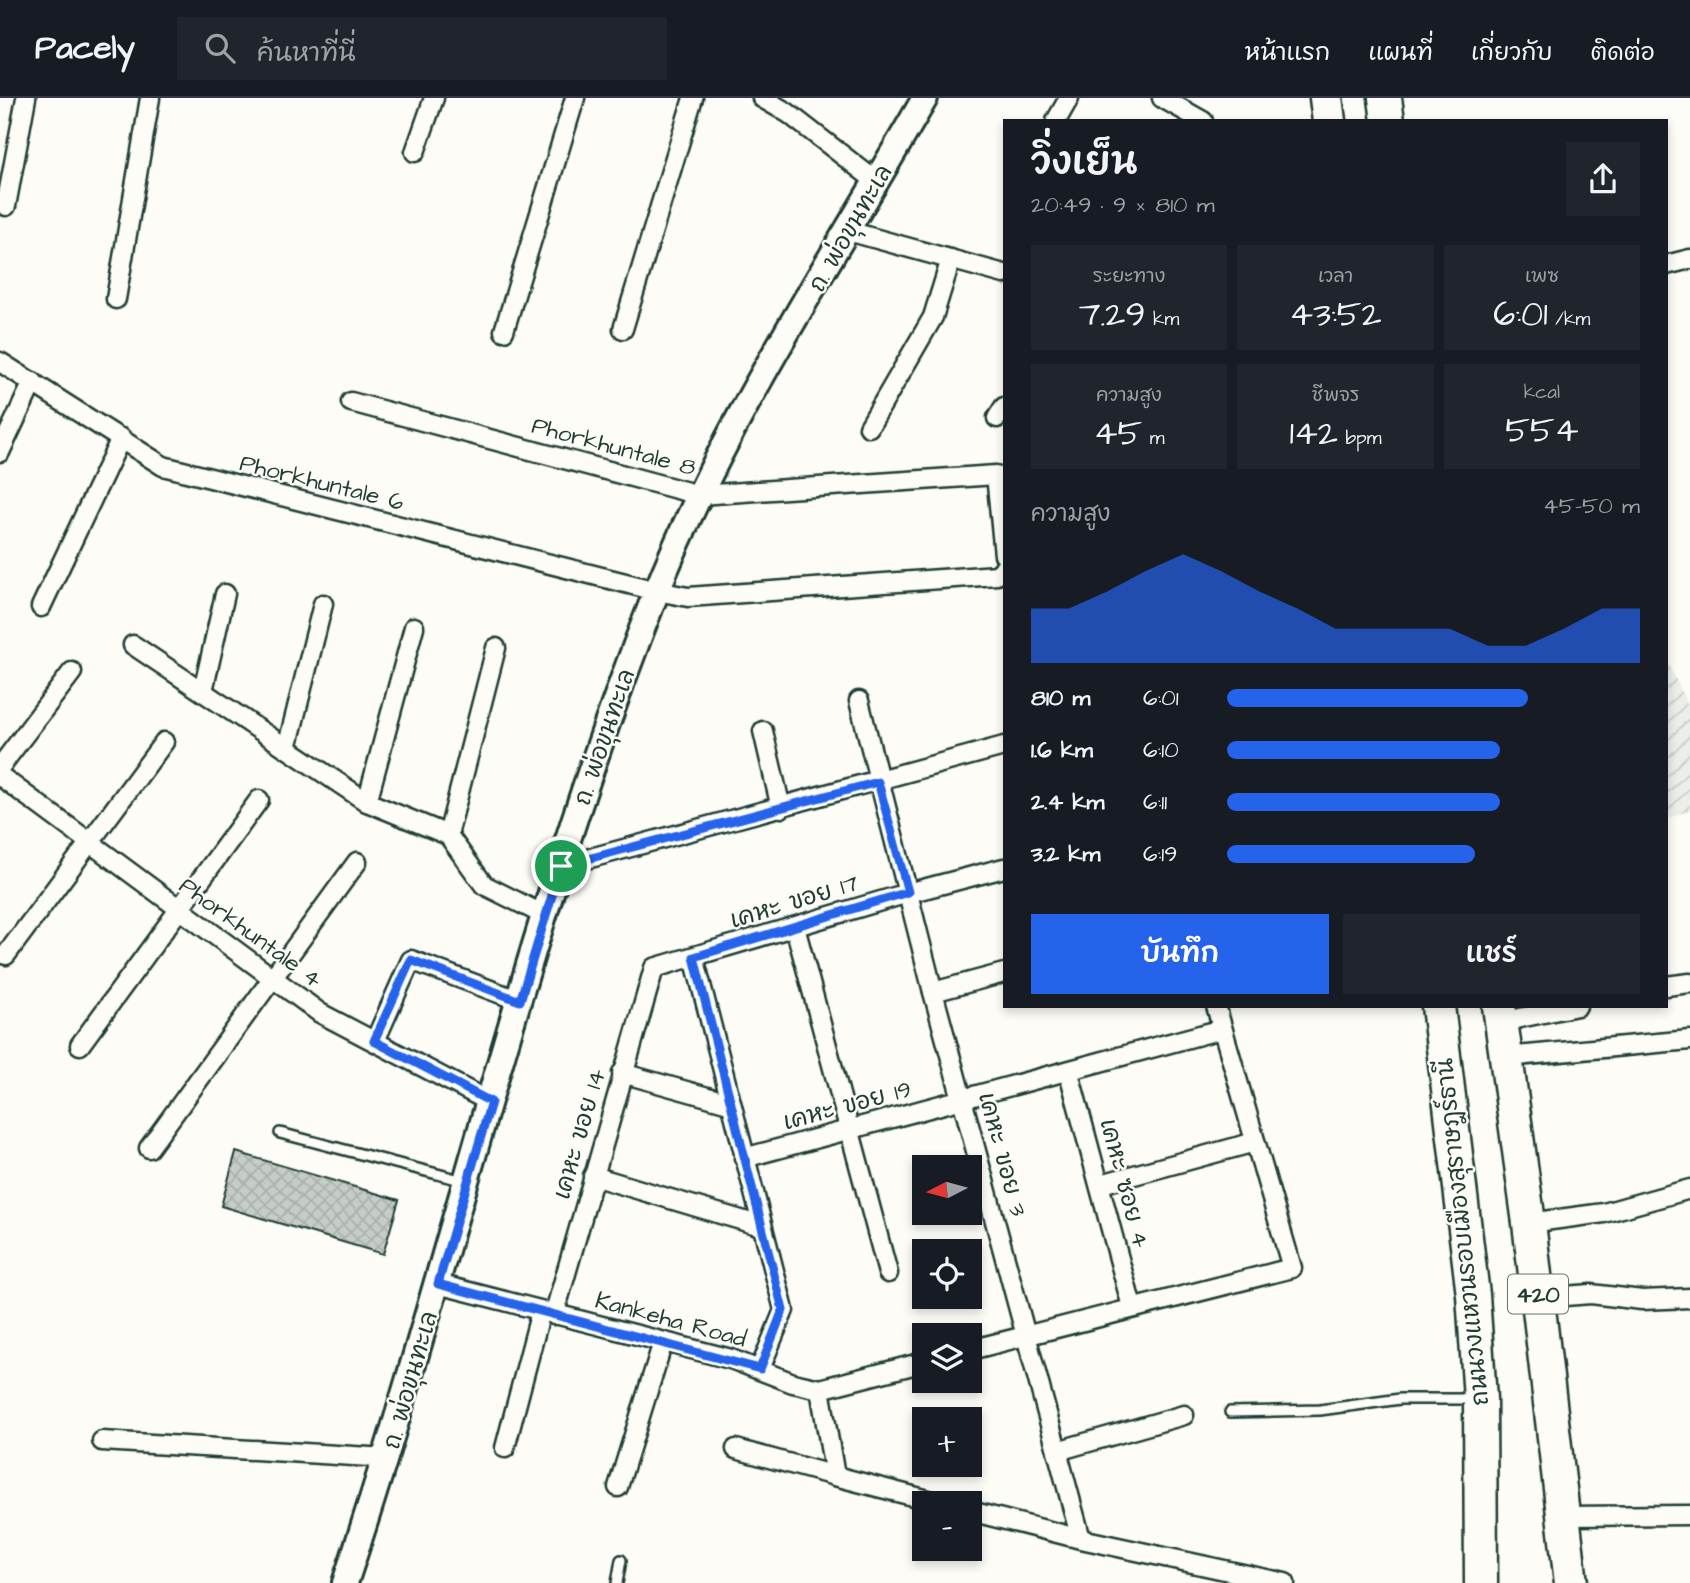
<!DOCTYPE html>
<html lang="th">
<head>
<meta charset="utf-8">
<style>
	body { margin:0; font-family:"Architects Daughter","Playpen Sans Thai",sans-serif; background:#20242c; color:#f1f3f6; height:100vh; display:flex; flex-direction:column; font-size:26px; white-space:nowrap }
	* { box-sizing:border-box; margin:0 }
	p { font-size:23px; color:#9ea1a6 }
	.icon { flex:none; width:38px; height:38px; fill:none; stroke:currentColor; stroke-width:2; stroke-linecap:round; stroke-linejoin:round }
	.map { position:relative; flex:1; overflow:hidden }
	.sheet { position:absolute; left:1003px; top:21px; width:665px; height:889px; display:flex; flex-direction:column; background:#171b24; border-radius:0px; box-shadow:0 4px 10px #0003 }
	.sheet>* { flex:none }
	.needle { width:46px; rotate:264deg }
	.fabs { position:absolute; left:912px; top:1057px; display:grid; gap:14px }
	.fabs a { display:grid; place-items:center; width:70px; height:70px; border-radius:0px; background:#171b24; box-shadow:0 4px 10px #0003; font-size:35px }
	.pin { position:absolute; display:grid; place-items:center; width:60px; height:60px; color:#fff; margin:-30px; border:4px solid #fff; border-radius:50%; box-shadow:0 2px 7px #0007 }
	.round { display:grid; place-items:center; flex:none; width:74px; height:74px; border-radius:0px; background:#20242c }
	.overview { display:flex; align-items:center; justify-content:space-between; height:119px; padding:0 28px }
	h1 { font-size:38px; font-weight:600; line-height:52px }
	.figures { display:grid; grid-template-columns:repeat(3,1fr); gap:10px; height:119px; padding:7px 28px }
	.figures div { display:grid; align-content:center; border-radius:0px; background:#20242c; text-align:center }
	.figures b { font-size:35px; font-weight:600 }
	.figures small { font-size:19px; font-weight:400 }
	.figures p { font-size:19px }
	.chart { height:196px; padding:14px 28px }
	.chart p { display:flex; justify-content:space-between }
	.chart svg { width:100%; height:126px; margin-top:7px; fill:#2563eb; opacity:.7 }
	.button { display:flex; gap:14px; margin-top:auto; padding:14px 28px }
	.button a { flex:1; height:80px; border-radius:0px; background:#2563eb; color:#fff; font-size:28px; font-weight:600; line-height:80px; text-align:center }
	.button a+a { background:#20242c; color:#f1f3f6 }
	ul { padding:0 28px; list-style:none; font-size:23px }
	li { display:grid; grid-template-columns:112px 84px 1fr; align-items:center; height:52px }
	li i { height:18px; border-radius:9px; background:#2563eb }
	header { display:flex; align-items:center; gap:42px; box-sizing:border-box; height:98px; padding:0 35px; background:#171b24; border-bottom:2px solid #363941 }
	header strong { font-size:33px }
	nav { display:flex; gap:38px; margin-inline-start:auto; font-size:24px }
	.search { width:490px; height:63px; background:#20242c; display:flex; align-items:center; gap:18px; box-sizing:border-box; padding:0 24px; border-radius:0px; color:#9ea1a6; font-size:26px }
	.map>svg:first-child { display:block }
</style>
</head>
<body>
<header>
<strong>Pacely</strong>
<div class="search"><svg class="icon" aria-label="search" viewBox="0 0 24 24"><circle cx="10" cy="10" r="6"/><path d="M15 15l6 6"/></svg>ค้นหาที่นี่</div>
<nav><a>หน้าแรก</a><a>แผนที่</a><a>เกี่ยวกับ</a><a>ติดต่อ</a></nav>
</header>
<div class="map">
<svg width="1690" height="1485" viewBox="0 0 1690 1485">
	<defs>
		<pattern id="industrial-furrows" width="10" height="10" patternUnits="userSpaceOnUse" patternTransform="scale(1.75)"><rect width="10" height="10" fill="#eceee9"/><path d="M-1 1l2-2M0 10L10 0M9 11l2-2" fill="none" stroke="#cacdc8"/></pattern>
		<pattern id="building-cross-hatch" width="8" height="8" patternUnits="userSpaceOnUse" patternTransform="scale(1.75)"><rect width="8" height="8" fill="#c6cdc7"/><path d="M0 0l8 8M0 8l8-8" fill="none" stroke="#aab1ac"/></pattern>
	</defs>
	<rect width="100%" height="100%" fill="#fdfcf7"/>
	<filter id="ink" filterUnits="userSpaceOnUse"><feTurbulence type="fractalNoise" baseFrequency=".0143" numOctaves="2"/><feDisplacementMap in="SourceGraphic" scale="14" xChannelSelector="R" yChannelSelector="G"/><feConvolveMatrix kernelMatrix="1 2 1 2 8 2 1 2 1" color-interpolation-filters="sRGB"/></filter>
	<g filter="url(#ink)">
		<path fill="url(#industrial-furrows)" d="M1666 560 1690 612V712L1666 721Z"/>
		<path fill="url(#building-cross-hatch)" stroke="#1f3d34" stroke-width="2" d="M236 1054 399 1102 383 1156 221 1108Z"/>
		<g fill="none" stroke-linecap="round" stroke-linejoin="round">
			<g stroke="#1f3d34" stroke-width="14">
				<g id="lane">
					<path d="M280 1035 464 1083"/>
					<path d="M1230 1314 1320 1312 1400 1301H1475"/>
					<path d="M617 1485 621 1462"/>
				</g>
			</g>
			<g stroke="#1f3d34" stroke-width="23">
				<g id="street">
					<path d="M762 0 788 15 877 84"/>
					<path d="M1162 0 1203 23"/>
					<path d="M1056 23 1069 0"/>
					<path d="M415 54 434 0"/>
					<path d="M6 108 26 0"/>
					<path d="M848 133 1004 176"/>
					<path d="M1666 167 1690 161"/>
					<path d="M116 201 150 0"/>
					<path d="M623 231 693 0"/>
					<path d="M504 233 575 0"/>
					<path d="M0 264 163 368 657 493 688 499 997 477 1004 470"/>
					<path d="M351 304 699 397 996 377 1004 457"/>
					<path d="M997 320 1004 309"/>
					<path d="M869 329 933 219 951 161"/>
					<path d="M0 354 33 284"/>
					<path d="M41 509 121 340"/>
					<path d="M133 547 367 704 448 737 484 787 546 818"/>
					<path d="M203 593 225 496"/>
					<path d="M859 603 933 894 1081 1441"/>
					<path d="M763 633 781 710"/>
					<path d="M287 650 323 506"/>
					<path d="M0 669 72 574"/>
					<path d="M0 678 320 915 490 1004"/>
					<path d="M367 704 414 529"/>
					<path d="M448 737 496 550"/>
					<path d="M561 768 1004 648"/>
					<path d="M795 829 888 1175"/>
					<path d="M6 857 164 644"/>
					<path d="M694 859 784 1212 760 1271"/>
					<path d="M1666 888 1690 885"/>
					<path d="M933 894 1004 875"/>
					<path d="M1501 924 1577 908"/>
					<path d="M375 943 411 862 520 903"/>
					<path d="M80 947 259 702"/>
					<path d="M1506 959 1690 942"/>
					<path d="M622 975 729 1005"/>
					<path d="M1069 975 1132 1209"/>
					<path d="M149 1050 357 764"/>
					<path d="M744 1060 1222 931"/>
					<path d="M593 1078 761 1128"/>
					<path d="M1101 1086 1255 1044"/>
					<path d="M1529 1125 1604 1115 1690 1091"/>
					<path d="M438 1186 731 1261 793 1285 820 1291 924 1264"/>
					<path d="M1538 1200 1591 1196 1642 1202 1690 1200"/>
					<path d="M554 1217 654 870 908 795 1004 770"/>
					<path d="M970 1252 1292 1170 1216 908"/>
					<path d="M820 1291 835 1378 940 1405"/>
					<path d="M102 1343 387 1360"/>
					<path d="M505 1350 541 1213"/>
					<path d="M736 1351 835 1378"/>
					<path d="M1057 1353 1184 1317"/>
					<path d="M618 1389 663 1244"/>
					<path d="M970 1413 1081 1441 1285 1485"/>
					<path d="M1565 1418 1690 1417"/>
				</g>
			</g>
			<g stroke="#1f3d34" stroke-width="30">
				<path id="secondary" d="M345 1485C454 1157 528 816 656 495 726 320 832 162 925 0"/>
			</g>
			<g stroke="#1f3d34" stroke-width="37">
				<g id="highway">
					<path d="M1326 0 1329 23"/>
					<path d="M1385 0 1388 23"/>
					<path d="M1438 908 1473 1197 1480 1301 1481 1485"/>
					<path d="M1499 908 1529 1125 1571 1485"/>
				</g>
			</g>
			<use href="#lane" stroke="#fdfcf7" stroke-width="9"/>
			<use href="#street" stroke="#fdfcf7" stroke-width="18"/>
			<use href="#secondary" stroke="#fdfcf7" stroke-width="24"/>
			<use href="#highway" stroke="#fdfcf7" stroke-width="32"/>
		</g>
	</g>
	<g fill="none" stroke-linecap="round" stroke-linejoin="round" filter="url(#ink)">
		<g stroke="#fff" stroke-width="14">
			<path id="route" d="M878 684 908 794 694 859 783 1212 760 1271 438 1186 491 1004 374 943 411 862 520 903 561 768Z"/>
		</g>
		<use href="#route" stroke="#2563eb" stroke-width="9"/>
	</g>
	<g text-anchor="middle" stroke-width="5" stroke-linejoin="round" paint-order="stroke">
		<rect fill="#fdfcf7" stroke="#62766e" stroke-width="2" x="1508" y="1176.5" width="60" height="39" rx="5"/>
		<g font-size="23" font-weight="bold" fill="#1f3d34">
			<text x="1538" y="1204">420</text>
		</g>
		<g font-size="24" fill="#1f3d34" stroke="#fdfcf7">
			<text transform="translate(850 130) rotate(-60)" y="8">ถ. พ่อขุนทะเล</text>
			<text transform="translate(614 348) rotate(15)" y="8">Phorkhuntale 8</text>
			<text transform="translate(322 384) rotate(14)" y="8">Phorkhuntale 6</text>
			<text transform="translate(604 639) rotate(-71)" y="8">ถ. พ่อขุนทะเล</text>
			<text transform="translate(794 803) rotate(-17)" y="8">เคหะ ขอย 17</text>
			<text transform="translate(251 834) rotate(36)" y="8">Phorkhuntale 4</text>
			<text transform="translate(847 1007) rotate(-15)" y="8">เคหะ ขอย 19</text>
			<text transform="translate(579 1036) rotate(-74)" y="8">เคหะ ขอย 14</text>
			<text transform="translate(1003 1056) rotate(75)" y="8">เคหะ ขอย 3</text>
			<text transform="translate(1125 1085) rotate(75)" y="8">เคหะ ซอย 4</text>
			<text transform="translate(1462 1134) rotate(-96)" y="8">ถนนวงแหวนรอบเมืองสุราษฎร์ธานี</text>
			<text transform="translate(671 1221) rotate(15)" y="8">Kankeha Road</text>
			<text transform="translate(410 1282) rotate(-74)" y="8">ถ. พ่อขุนทะเล</text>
		</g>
	</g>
</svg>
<div class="fabs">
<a><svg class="needle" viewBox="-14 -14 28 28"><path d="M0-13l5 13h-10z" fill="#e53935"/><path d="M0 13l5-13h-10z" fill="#9ea1a6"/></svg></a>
<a><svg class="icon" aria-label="locate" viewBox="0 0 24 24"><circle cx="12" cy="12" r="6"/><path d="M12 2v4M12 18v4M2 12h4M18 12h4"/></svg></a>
<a><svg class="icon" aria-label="layers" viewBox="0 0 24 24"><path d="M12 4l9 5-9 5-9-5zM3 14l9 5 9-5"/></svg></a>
<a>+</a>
<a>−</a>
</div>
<div class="pin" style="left:561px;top:768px;background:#1e9e55"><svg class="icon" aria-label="arrive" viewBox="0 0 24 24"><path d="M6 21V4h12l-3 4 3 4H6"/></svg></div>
<section class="sheet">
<div class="overview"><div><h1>วิ่งเย็น</h1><p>20:49 · 9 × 810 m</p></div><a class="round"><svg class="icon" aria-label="share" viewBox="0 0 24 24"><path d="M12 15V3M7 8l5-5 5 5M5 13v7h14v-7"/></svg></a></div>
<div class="figures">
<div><p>ระยะทาง</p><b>7.29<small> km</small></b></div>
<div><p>เวลา</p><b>43:52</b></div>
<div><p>เพซ</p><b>6:01<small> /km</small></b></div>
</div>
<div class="figures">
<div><p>ความสูง</p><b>45<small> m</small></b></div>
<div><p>ชีพจร</p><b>142<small> bpm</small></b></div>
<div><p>kcal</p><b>554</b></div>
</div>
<div class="chart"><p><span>ความสูง</span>45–50 m</p>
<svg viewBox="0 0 160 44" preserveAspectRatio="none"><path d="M0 44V25L10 25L20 19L30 12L40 6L50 12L60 19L70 25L80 32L90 32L100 32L110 32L120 38L130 38L140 32L150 25L160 25V44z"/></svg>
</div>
<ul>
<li><b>810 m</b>6:01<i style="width:73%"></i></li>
<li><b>1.6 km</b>6:10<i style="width:66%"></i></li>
<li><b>2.4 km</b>6:11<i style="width:66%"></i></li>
<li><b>3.2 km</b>6:19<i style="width:60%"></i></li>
</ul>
<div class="button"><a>บันทึก</a><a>แชร์</a></div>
</section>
</div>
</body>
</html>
